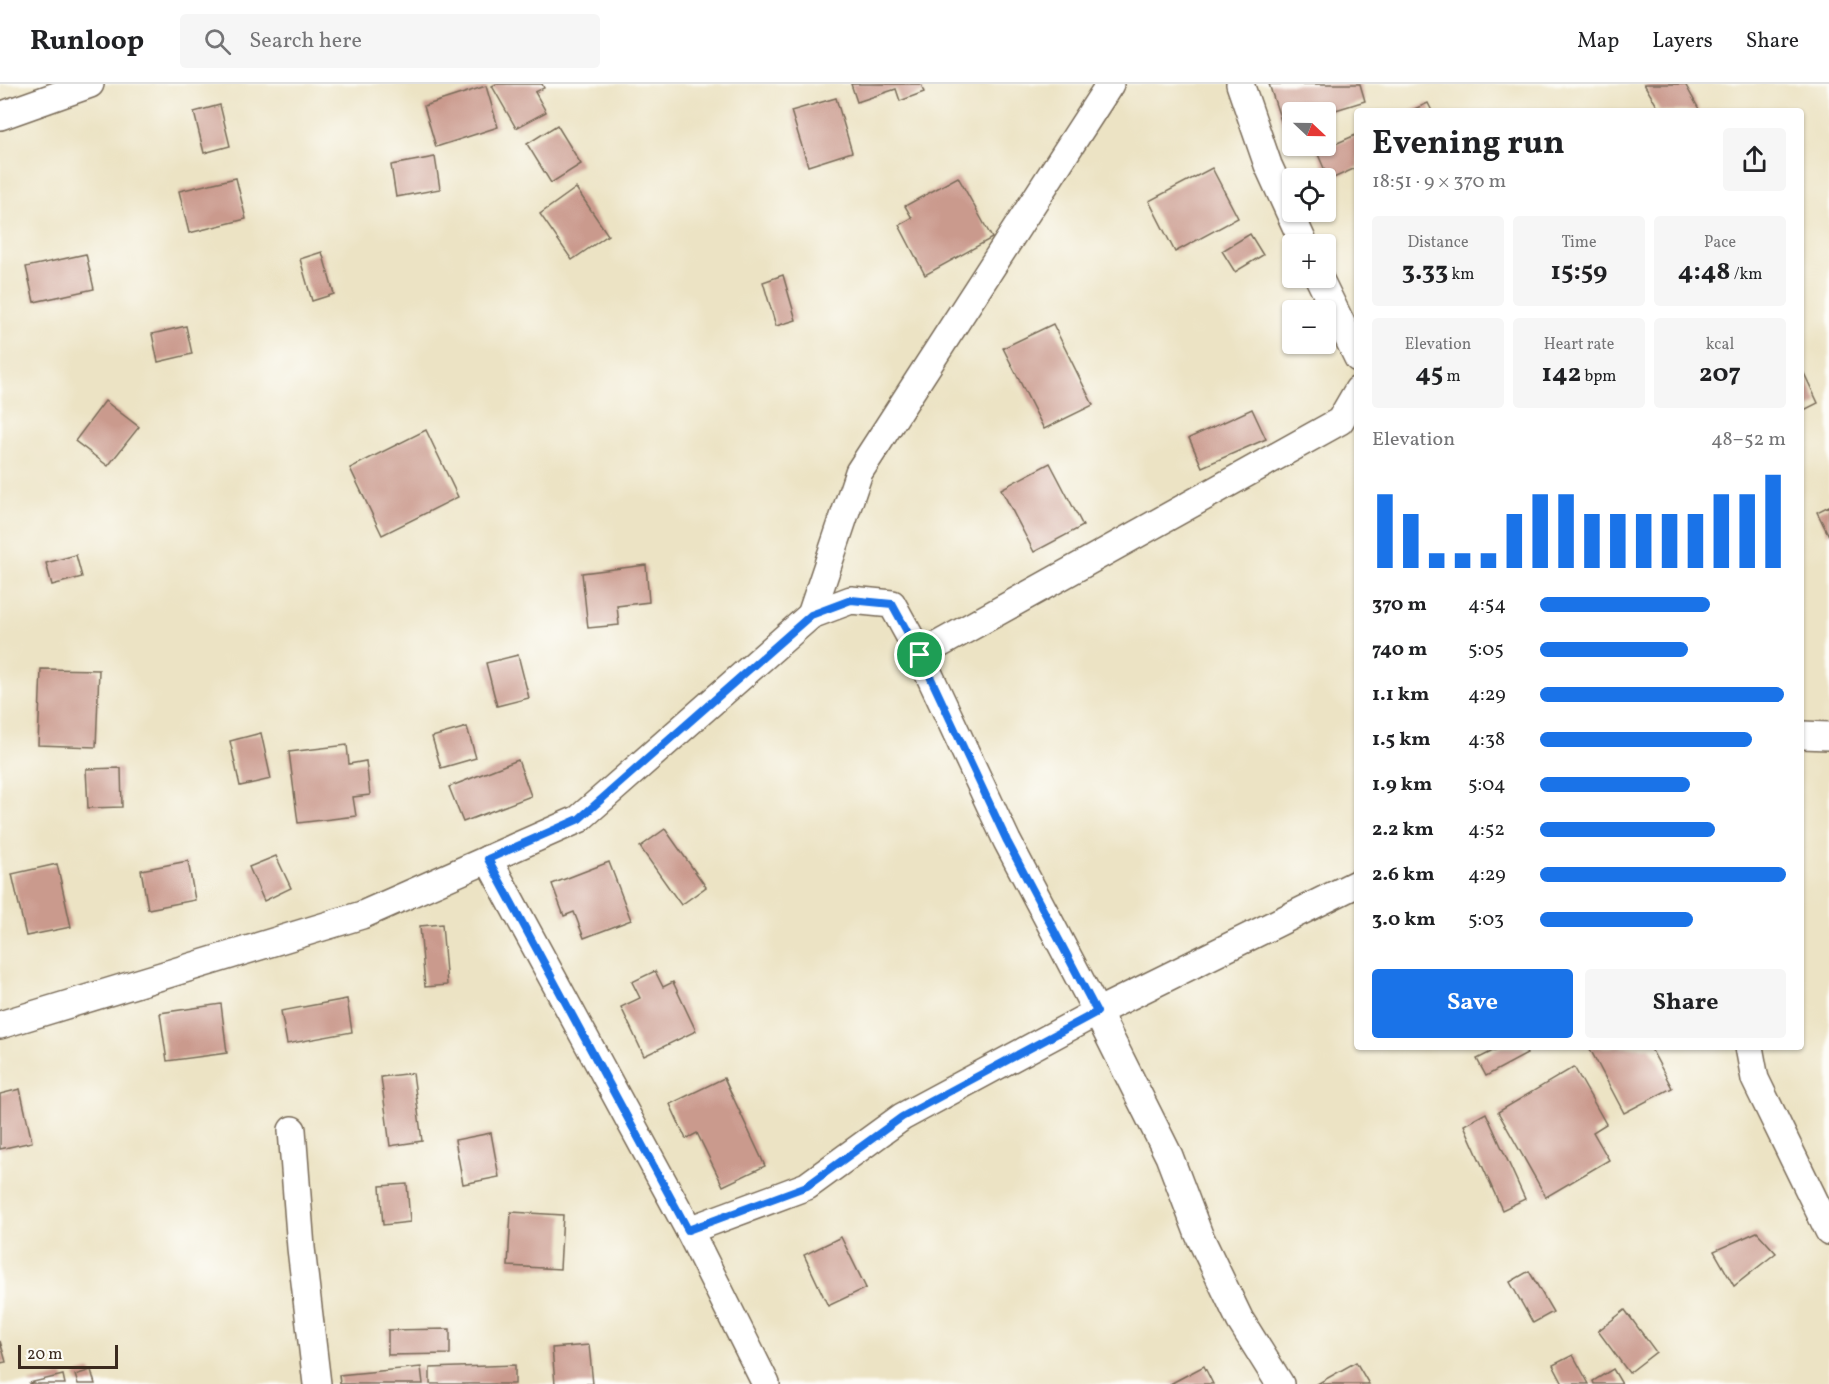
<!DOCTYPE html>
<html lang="en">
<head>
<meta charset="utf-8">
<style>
	body { margin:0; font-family:Vollkorn,serif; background:#f6f6f6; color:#202124; height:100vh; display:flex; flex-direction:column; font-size:22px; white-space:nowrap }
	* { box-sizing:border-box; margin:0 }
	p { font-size:20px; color:#757577 }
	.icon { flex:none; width:33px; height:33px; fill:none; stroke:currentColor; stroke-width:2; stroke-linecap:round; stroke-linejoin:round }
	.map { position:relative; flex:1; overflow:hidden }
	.panel { position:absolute; left:1354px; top:24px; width:450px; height:942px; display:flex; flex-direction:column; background:#fff; border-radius:6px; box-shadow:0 2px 4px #0004 }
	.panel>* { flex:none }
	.needle { width:39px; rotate:112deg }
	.buttons { position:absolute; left:1282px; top:18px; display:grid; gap:12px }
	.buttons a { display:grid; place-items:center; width:54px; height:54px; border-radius:6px; background:#fff; box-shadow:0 2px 4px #0004; font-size:30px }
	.scale { position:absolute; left:18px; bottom:15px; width:100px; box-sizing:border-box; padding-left:6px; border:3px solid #3b2a1e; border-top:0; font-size:16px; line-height:21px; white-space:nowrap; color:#3b2a1e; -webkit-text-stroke:4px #fdfcf7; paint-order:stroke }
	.pin { position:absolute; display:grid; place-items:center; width:51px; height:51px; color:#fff; margin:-26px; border:3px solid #fff; border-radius:50%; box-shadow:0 2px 6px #0007 }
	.round { display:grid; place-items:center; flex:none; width:63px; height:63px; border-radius:6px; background:#f6f6f6 }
	.headline { display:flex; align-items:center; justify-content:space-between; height:102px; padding:0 18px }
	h1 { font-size:33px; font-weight:700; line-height:45px }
	.figures { display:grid; grid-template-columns:repeat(3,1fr); gap:9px; height:102px; padding:6px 18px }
	.figures div { display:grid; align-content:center; border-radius:6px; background:#f6f6f6; text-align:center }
	.figures b { font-size:26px; font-weight:700 }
	.figures small { font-size:16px; font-weight:400 }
	.figures p { font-size:16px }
	.chart { height:168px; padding:12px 18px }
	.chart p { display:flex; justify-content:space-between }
	.chart svg { width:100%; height:108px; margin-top:6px; stroke:#1a73e8; stroke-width:6 }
	.action { display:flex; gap:12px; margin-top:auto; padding:12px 18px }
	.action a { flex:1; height:69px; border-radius:6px; background:#1a73e8; color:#fff; font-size:24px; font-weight:700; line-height:69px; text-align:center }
	.action a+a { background:#f6f6f6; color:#202124 }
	ul { padding:0 18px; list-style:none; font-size:20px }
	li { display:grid; grid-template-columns:96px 72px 1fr; align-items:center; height:45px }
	li i { height:15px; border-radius:8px; background:#1a73e8 }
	header { display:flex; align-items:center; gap:36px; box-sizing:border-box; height:84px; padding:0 30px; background:#fff; border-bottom:2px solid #e0e0e0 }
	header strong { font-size:28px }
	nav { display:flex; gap:33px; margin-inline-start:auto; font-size:21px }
	.search { width:420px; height:54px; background:#f6f6f6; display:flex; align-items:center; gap:15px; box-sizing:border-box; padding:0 21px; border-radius:6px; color:#757577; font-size:22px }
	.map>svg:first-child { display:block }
</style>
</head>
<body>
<header>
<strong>Runloop</strong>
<div class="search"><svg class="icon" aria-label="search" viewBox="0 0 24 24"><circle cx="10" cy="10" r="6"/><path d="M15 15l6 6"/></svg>Search here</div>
<nav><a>Map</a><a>Layers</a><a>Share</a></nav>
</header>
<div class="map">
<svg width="1829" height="1300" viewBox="0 0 1829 1300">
	<rect width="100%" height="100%" fill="#fdfcf7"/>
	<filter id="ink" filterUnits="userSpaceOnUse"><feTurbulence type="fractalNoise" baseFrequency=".0167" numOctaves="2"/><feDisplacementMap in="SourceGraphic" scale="12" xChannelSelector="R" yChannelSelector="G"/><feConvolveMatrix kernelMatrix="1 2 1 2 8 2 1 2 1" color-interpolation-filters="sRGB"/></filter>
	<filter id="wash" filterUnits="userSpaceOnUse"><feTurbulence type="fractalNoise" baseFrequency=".008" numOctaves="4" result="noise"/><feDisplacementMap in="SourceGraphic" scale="24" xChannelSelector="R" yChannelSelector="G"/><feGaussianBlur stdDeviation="1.35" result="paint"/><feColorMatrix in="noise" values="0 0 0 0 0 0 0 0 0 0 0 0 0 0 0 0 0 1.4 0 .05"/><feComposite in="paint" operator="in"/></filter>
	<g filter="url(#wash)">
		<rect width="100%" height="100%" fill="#ece3c4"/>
		<g id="blocks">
			<g fill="#ca9a8d">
				<path d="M496 0H542L544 4 535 8 546 28 516 44 492 2Z"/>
				<path d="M851 0H921L924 8 900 17 896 5 857 18Z"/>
				<path d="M1269 0H1360L1365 17 1326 29 1293 28V40L1283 43Z"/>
				<path d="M1644 0H1685L1700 27H1660Z"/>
				<path d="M486 2 498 43 436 63 424 22Z"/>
				<path d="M836 14 852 68 808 82 791 27Z"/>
				<path d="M1428 19 1432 27H1410Z"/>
				<path d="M220 21 230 62 204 69 194 28Z"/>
				<path d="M557 41 581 80 551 99 527 60Z"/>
				<path d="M1358 50V83L1329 96 1317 68Z"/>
				<path d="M435 73 440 105 396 113 391 81Z"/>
				<path d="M1212 84 1238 134 1175 168 1149 117Z"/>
				<path d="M958 93 992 154 925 191 899 141 912 134 905 122Z"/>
				<path d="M236 94 246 135 189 149 179 107Z"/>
				<path d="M576 104 608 151 572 176 540 130Z"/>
				<path d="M1250 150 1263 171 1235 188 1222 167Z"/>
				<path d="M322 168 334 210 312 217 300 175Z"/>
				<path d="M86 170 94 205 34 218 26 183Z"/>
				<path d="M783 191 796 236 776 242 763 198Z"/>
				<path d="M1053 240 1093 321 1044 345 1003 264Z"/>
				<path d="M186 242 192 270 158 278 152 250Z"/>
				<path d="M1802 285 1818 319 1802 327Z"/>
				<path d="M105 317 139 343 108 382 75 357Z"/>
				<path d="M1252 325 1266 355 1202 383 1189 354Z"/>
				<path d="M426 346 458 413 382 451 350 384Z"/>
				<path d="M1050 379 1083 442 1034 468 1001 405Z"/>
				<path d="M1829 422V452L1817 428Z"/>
				<path d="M76 471 82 493 52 501 46 479Z"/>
				<path d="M646 481 649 518 617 522 619 541 588 544 582 489Z"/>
				<path d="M518 571 529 614 497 622 486 579Z"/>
				<path d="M41 585 99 586 96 663 38 661Z"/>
				<path d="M467 643 476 674 441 684 432 653Z"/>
				<path d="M261 649 271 695 240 702 230 657Z"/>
				<path d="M347 661 349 680 366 677 370 711 353 713 356 732 298 739 289 668Z"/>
				<path d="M518 676 531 712 463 738 449 703Z"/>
				<path d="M121 684 122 723 88 724 86 685Z"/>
				<path d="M665 745 706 803 681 821 640 763Z"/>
				<path d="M276 772 291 804 264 817 249 783Z"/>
				<path d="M188 777 195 816 148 825 141 786Z"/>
				<path d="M609 778 631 836 584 854 574 828 564 832 552 800Z"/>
				<path d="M57 780 71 843 26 852 12 790Z"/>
				<path d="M442 840 447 901 425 903 420 842Z"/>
				<path d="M655 887 663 903 673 898 696 947 644 972 621 923 640 914 632 898Z"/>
				<path d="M347 915 352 948 287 960 281 927Z"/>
				<path d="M221 920 227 969 167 977 160 929Z"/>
				<path d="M1501 963H1523L1527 970 1486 992 1477 975Z"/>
				<path d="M1589 963H1650L1672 1004 1624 1029Z"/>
				<path d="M1574 983 1606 1040 1593 1048 1609 1076 1546 1113 1498 1028Z"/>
				<path d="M413 989 422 1057 390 1062 381 993Z"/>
				<path d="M724 994 765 1082 723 1102 697 1049 686 1055 670 1020Z"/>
				<path d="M20 1005 32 1058 0 1065V1010Z"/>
				<path d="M1486 1029 1525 1115 1502 1126 1464 1041Z"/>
				<path d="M491 1049 499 1093 463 1100 455 1056Z"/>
				<path d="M407 1100 410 1138 383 1141 380 1102Z"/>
				<path d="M511 1128 563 1131 560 1185 508 1182Z"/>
				<path d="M1757 1148 1776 1169 1734 1202 1714 1167Z"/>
				<path d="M841 1153 866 1204 828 1222 804 1171Z"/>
				<path d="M1529 1187 1553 1228 1533 1239 1510 1198Z"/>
				<path d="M1625 1226 1656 1268 1629 1289 1598 1247Z"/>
				<path d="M450 1245V1270L388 1271V1246Z"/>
				<path d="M0 1257 6 1278 0 1279Z"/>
				<path d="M589 1261 593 1300H555L552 1264Z"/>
				<path d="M1573 1271 1589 1300H1563L1553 1281Z"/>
				<path d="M1356 1278 1369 1300H1317Z"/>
				<path d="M515 1281V1300H430V1284Z"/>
				<path d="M1204 1282 1213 1300H1170Z"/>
				<path d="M421 1283 423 1300H340L339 1291Z"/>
				<path d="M1613 1285 1622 1300H1594L1593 1297Z"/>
				<path d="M91 1286 95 1300H78L75 1291Z"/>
				<path d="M63 1291 65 1300H29V1299Z"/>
			</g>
		</g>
	</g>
	<g filter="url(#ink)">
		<use href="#blocks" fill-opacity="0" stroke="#796b58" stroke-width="1.5"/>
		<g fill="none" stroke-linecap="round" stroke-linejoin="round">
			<g stroke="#796b58" stroke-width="30">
				<g id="street">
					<path d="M1240 0 1268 81 1304 160"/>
					<path d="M0 32 90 0"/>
					<path d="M1319 194 1358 274"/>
					<path d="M811 531 859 388 1110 0"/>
					<path d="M920 571 1340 337 1358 306"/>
					<path d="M1802 651 1829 652"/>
					<path d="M488 775 689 1146 766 1300"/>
					<path d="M0 941 362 831 579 735 811 531 851 516 892 520 920 571 1007 757 1097 928 1169 1072 1199 1151 1240 1236 1280 1300"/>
					<path d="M1749 963 1755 995 1829 1147"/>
					<path d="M292 1046 301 1164 317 1300"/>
					<path d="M689 1146 807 1102 902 1033 1097 928 1358 799"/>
				</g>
			</g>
			<use href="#street" stroke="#fff" stroke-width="27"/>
		</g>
	</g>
	<g fill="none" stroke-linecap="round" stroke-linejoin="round" filter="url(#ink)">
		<g stroke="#fff" stroke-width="12">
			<path id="route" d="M851 516 892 520 920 571 1007 757 1097 928 902 1033 807 1102 688 1146 488 775 579 735 811 531Z"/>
		</g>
		<use href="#route" stroke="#1a73e8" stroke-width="8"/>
	</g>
</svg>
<div class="buttons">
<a><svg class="needle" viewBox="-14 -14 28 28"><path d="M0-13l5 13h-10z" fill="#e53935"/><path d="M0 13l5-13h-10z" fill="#757577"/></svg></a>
<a><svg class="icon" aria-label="locate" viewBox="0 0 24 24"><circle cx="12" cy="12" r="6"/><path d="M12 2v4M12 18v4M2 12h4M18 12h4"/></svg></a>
<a>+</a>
<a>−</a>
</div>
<div class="scale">20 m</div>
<div class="pin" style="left:920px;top:571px;background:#1e9e55"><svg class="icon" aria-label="arrive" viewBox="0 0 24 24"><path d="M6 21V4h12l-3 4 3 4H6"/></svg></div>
<section class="panel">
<div class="headline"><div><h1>Evening run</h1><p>18:51 · 9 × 370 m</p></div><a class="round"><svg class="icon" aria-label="share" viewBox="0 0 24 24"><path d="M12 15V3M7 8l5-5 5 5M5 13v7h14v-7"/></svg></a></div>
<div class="figures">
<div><p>Distance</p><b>3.33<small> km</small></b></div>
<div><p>Time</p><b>15:59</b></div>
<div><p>Pace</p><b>4:48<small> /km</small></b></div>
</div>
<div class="figures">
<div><p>Elevation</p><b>45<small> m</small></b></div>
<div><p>Heart rate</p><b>142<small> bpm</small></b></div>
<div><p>kcal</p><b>207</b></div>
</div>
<div class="chart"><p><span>Elevation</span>48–52 m</p>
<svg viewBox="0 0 160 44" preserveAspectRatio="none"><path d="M5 44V14M15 44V22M25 44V38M35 44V38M45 44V38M55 44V22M65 44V14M75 44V14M85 44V22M95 44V22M105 44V22M115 44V22M125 44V22M135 44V14M145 44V14M155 44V6"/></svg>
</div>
<ul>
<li><b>370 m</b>4:54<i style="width:69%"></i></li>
<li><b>740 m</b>5:05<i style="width:60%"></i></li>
<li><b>1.1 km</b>4:29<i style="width:99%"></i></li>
<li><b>1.5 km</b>4:38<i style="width:86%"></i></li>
<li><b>1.9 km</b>5:04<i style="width:61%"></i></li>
<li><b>2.2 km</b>4:52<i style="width:71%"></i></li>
<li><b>2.6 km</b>4:29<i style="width:100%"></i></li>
<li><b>3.0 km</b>5:03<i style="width:62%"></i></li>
</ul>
<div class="action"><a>Save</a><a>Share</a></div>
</section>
</div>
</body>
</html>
